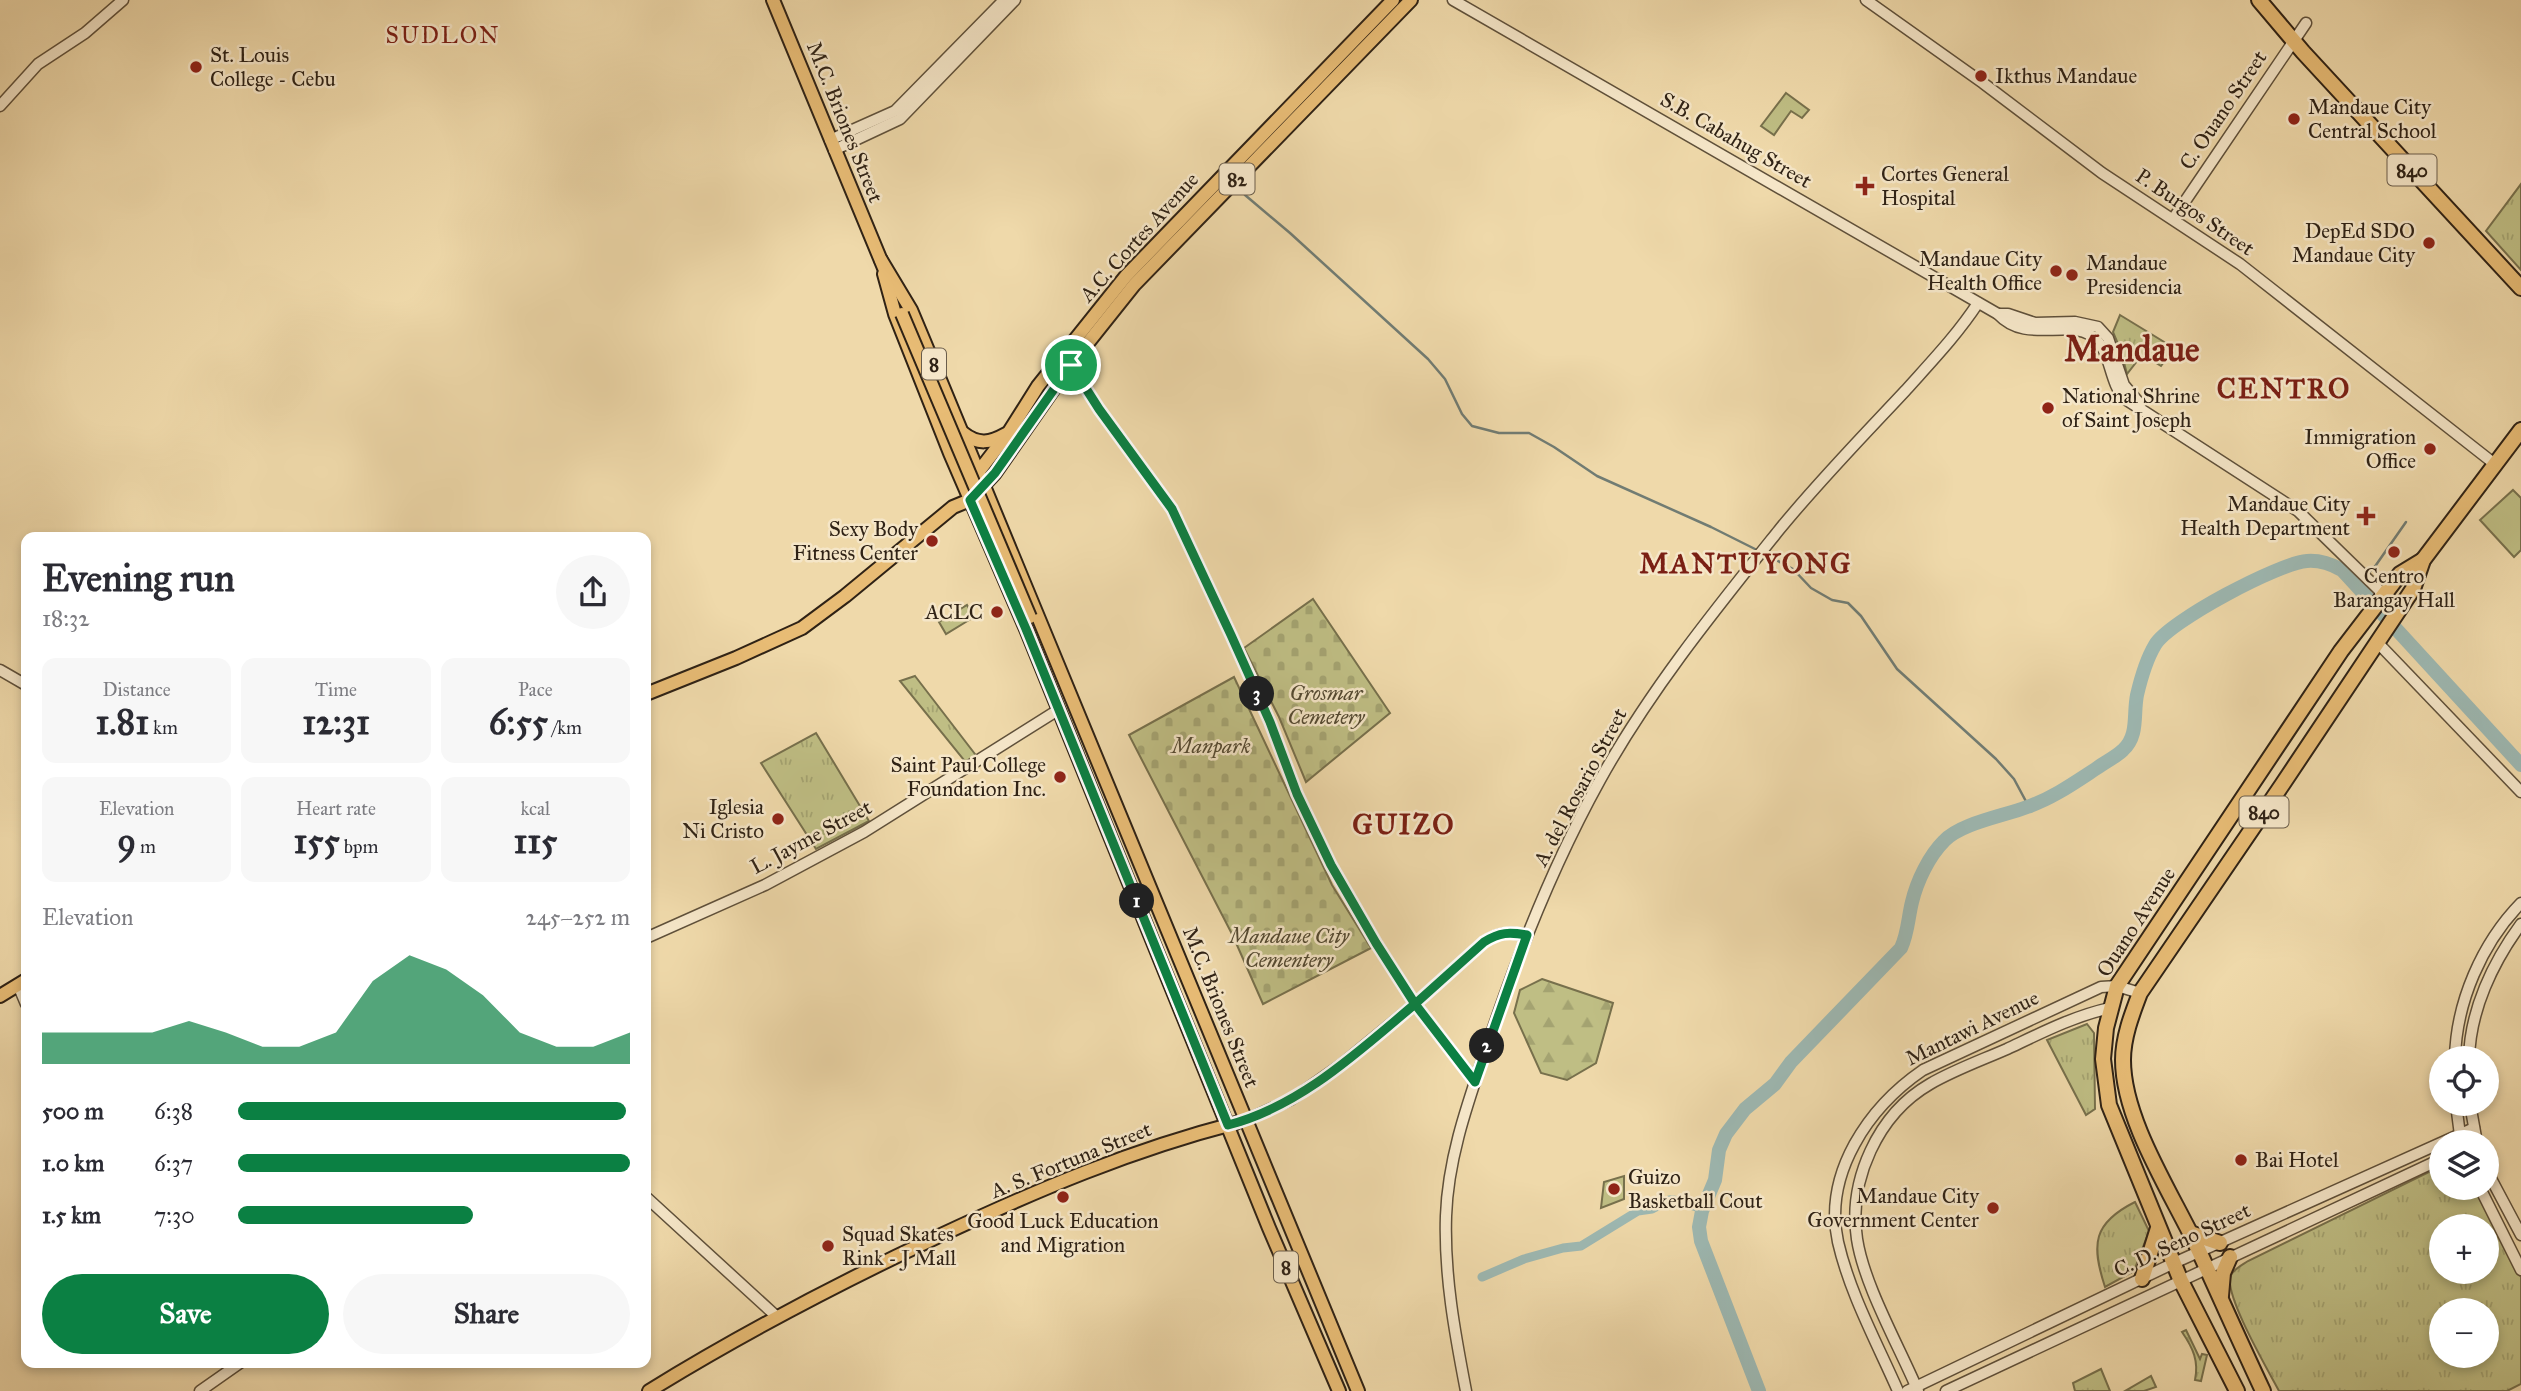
<!DOCTYPE html>
<html lang="en">
<head>
<meta charset="utf-8">
<style>
	body { margin:0; font-family:"IM FELL Great Primer",serif; background:#f7f7f7; color:#2b2b33; height:100vh; display:flex; flex-direction:column; font-size:26px; white-space:nowrap }
	* { box-sizing:border-box; margin:0 }
	p { font-size:23px; color:#7c7c81 }
	.icon { flex:none; width:38px; height:38px; fill:none; stroke:currentColor; stroke-width:2; stroke-linecap:round; stroke-linejoin:round }
	.map { position:relative; flex:1; overflow:hidden }
	.side { position:absolute; left:21px; top:532px; width:630px; height:836px; display:flex; flex-direction:column; background:#fff; border-radius:14px; box-shadow:0 4px 10px #0003 }
	.side>* { flex:none }
	.tools { position:absolute; left:2429px; top:1046px; display:grid; gap:14px }
	.tools a { display:grid; place-items:center; width:70px; height:70px; border-radius:50%; background:#fff; box-shadow:0 4px 10px #0003; font-size:35px }
	.pin { position:absolute; display:grid; place-items:center; width:60px; height:60px; color:#fff; margin:-30px; border:4px solid #fff; border-radius:50%; box-shadow:0 2px 7px #0007 }
	.km { position:absolute; width:35px; height:35px; margin:-18px; border-radius:50%; background:#222; color:#fff; font-size:19px; line-height:35px; text-align:center }
	.round { display:grid; place-items:center; flex:none; width:74px; height:74px; border-radius:37px; background:#f7f7f7 }
	.head { display:flex; align-items:center; justify-content:space-between; height:119px; padding:0 21px }
	h1 { font-size:38px; font-weight:700; line-height:52px }
	.metrics { display:grid; grid-template-columns:repeat(3,1fr); gap:10px; height:119px; padding:7px 21px }
	.metrics div { display:grid; align-content:center; border-radius:14px; background:#f7f7f7; text-align:center }
	.metrics b { font-size:35px; font-weight:700 }
	.metrics small { font-size:19px; font-weight:400 }
	.metrics p { font-size:19px }
	.chart { height:196px; padding:14px 21px }
	.chart p { display:flex; justify-content:space-between }
	.chart svg { width:100%; height:126px; margin-top:7px; fill:#0b8043; opacity:.7 }
	.cta { display:flex; gap:14px; margin-top:auto; padding:14px 21px }
	.cta a { flex:1; height:80px; border-radius:42px; background:#0b8043; color:#fff; font-size:28px; font-weight:700; line-height:80px; text-align:center }
	.cta a+a { background:#f7f7f7; color:#2b2b33 }
	ul { padding:0 21px; list-style:none; font-size:23px }
	li { display:grid; grid-template-columns:112px 84px 1fr; align-items:center; height:52px }
	li i { height:18px; border-radius:9px; background:#0b8043 }
	.map>svg:first-child { display:block }
</style>
</head>
<body>
<div class="map">
<svg width="2521" height="1391" viewBox="0 0 2521 1391">
	<defs>
		<pattern id="grass-tufts" width="24" height="20" patternUnits="userSpaceOnUse" patternTransform="scale(1.75)"><rect width="24" height="20" fill="#bfbe84"/><path d="M3 7l-1-3M5 7V3M7 7l1-3M15 17l-1-3M17 17v-4M19 17l1-3" fill="none" stroke="#a4a371"/></pattern>
		<pattern id="forest-firs" width="22" height="20" patternUnits="userSpaceOnUse" patternTransform="scale(1.75)"><rect width="22" height="20" fill="#bfbe84"/><path d="M5 1l3.5 6h-7zM16 11l3.5 6h-7z" fill="#a4a371"/></pattern>
		<pattern id="cemetery-stones" width="16" height="16" patternUnits="userSpaceOnUse" patternTransform="scale(1.75)"><rect width="16" height="16" fill="#bfbe84"/><path d="M2 7V4a2 2 0 0 1 4 0v3zM10 15v-3a2 2 0 0 1 4 0v3z" fill="#a4a371"/></pattern>
	</defs>
	<rect width="100%" height="100%" fill="#efd9aa"/>
	<filter id="stains"><feTurbulence type="fractalNoise" baseFrequency=".00286" numOctaves="4"/><feColorMatrix values="0 0 0 0 .2 0 0 0 0 .09 0 0 0 0 .02 0 0 0 .5 -.17"/></filter>
	<radialGradient id="worn" r=".72"><stop offset=".6" stop-color="#630" stop-opacity="0"/><stop offset="1" stop-color="#630" stop-opacity=".3"/></radialGradient>
	<g fill="url(#grass-tufts)" stroke="#77704c" stroke-width="2" fill-rule="evenodd">
		<path d="M2521 184V270L2486 231Z"/>
		<path d="M2120 315 2174 348 2161 366 2148 358 2138 360 2127 374 2121 351 2113 332Z"/>
		<path d="M915 676 978 758 968 765 900 681Z"/>
		<path d="M816 733 869 821 816 849 761 763Z"/>
		<path d="M2087 1024 2094 1033 2095 1109 2086 1115 2047 1040Z"/>
		<path d="M2441 1166V1188H2475L2521 1277V1384L2507 1391H2279C2269 1372 2222 1292 2231 1275 2234 1269 2242 1265 2248 1261ZM2441 1227H2487V1272H2441ZM2441 1311H2487V1356H2441Z"/>
		<path d="M2135 1202 2149 1231 2134 1271 2105 1287C2091 1244 2093 1223 2135 1202Z"/>
		<path d="M2186 1330 2200 1359 2202 1354 2207 1355 2201 1381 2195 1380C2199 1361 2193 1348 2182 1332Z"/>
		<path d="M2101 1369 2110 1391H2075L2073 1383Z"/>
		<path d="M2151 1376 2156 1387 2144 1391H2125Z"/>
	</g>
	<path fill="url(#forest-firs)" stroke="#77704c" stroke-width="2" d="M1542 979 1613 1003 1596 1063 1567 1080 1541 1073 1514 1013 1520 990Z"/>
	<g fill="url(#cemetery-stones)" stroke="#77704c" stroke-width="2">
		<path d="M1313 599 1390 713 1306 782 1279 717 1244 648Z"/>
		<path d="M1234 677 1332 885 1371 948 1263 1004 1233 936 1129 735Z"/>
	</g>
	<g fill="#bfbe84" stroke="#77704c" stroke-width="2">
		<path d="M1786 93 1809 110 1802 118 1791 111 1774 135 1761 126Z"/>
		<path d="M2513 490 2521 498V550L2514 557 2480 520Z"/>
		<path d="M967 605 974 617 946 634 939 622Z"/>
		<path d="M1624 1176V1199L1601 1208 1604 1182Z"/>
	</g>
	<g fill="none" stroke-linecap="round" stroke-linejoin="round">
		<g stroke="#717c73" stroke-width="2.5">
			<path d="M1245 195 1290 233 1428 359 1445 379 1462 414 1472 426 1499 433H1529L1554 447 1597 476 1711 527 1757 550"/>
			<path d="M1763 553 1793 569 1811 588 1832 600 1848 603 1861 616 1897 669 1996 759 2014 779 2029 807"/>
			<path d="M2357 586 2376 565 2406 522"/>
		</g>
		<path stroke="#9db8b2" stroke-width="9" d="M1482 1277 1524 1259 1563 1248 1581 1246 1638 1211 1652 1209 1669 1200H1674L1703 1209"/>
		<path stroke="#9db8b2" stroke-width="14" d="M1759 1391 1701 1241 1699 1227 1702 1211 1715 1180 1719 1150 1726 1134 1745 1109 1775 1084 1791 1062 1901 948C1908 933 1908 918 1912 902 1917 881 1929 856 1944 841 1961 823 2004 816 2027 807 2053 798 2074 783 2097 768 2105 762 2116 757 2123 750 2139 735 2133 715 2137 695 2141 678 2146 660 2155 645 2169 621 2279 563 2307 561 2320 560 2331 564 2342 570L2521 765"/>
		<g stroke="#5f503a" stroke-width="13">
			<g id="minor">
				<path d="M1453 0 1998 314C2026 344 2066 319 2092 336 2112 350 2108 382 2125 399L2298 511 2379 590 2382 597 2397 612"/>
				<path d="M1866 0 1983 83 2102 173 2240 264 2496 465"/>
				<path d="M0 106 38 64 85 33 123 0"/>
				<path d="M830 140 895 111 1004 0"/>
				<path d="M834 150 900 119 1015 0"/>
				<path d="M2173 219 2306 23"/>
				<path d="M1998 314H2008L2035 323 2075 322 2098 327 2108 338 2124 385 2140 404"/>
				<path d="M1068 361 1099 409 1172 509 1231 635 1270 722 1297 794 1331 865 1376 943 1415 1004 1475 1082"/>
				<path d="M2377 642 2521 792"/>
				<path d="M0 670 26 685"/>
				<path d="M646 938 765 885 864 832 1058 710"/>
				<path d="M18 985 26 1004"/>
				<path d="M2455 1059C2456 1002 2482 943 2521 903"/>
				<path d="M2469 1059C2470 1010 2493 962 2521 924"/>
				<path d="M2456 1104 2461 1143"/>
				<path d="M2470 1104 2477 1143"/>
				<path d="M1246 1120 1292 1099 1342 1064 1415 1004 1484 942C1499 932 1509 932 1527 935"/>
				<path d="M2487 1171 2521 1235"/>
				<path d="M2480 1188 2521 1270"/>
				<path d="M646 1197 776 1316"/>
				<path d="M200 1391 240 1363"/>
				<path d="M1466 1391C1455 1334 1444 1275 1446 1216 1448 1155 1470 1097 1489 1040 1519 951 1554 863 1600 780 1650 690 1715 610 1779 530 1819 481 1863 436 1906 390 1931 362 1957 335 1978 303"/>
				<path d="M1898 1391C1877 1343 1850 1294 1838 1242 1823 1173 1869 1107 1923 1070L2101 987 2117 986 2140 993"/>
				<path d="M1907 1391 2174 1263 2474 1128"/>
				<path d="M1918 1391C1899 1346 1864 1285 1857 1239 1848 1180 1878 1114 1930 1084 1954 1070 1982 1060 2007 1049 2041 1033 2074 1016 2110 1008"/>
				<path d="M1946 1391 2441 1159"/>
			</g>
		</g>
		<g stroke="#2f2215" stroke-width="16">
			<g id="major">
				<path d="M773 0 884 268"/>
				<path d="M881 260 911 310 924 341 1358 1391"/>
				<path d="M884 274 895 314 950 453 1026 629 1269 1228 1339 1391"/>
				<path d="M963 433C978 445 990 443 1006 434"/>
				<path d="M976 475 1009 432 1038 386 1126 276 1393 0"/>
				<path d="M646 694 736 658 802 628 845 596 953 507 970 500 995 473 1071 364 1134 285 1411 0"/>
				<path d="M0 996 26 980"/>
				<path d="M649 1391C743 1333 839 1283 939 1236 1037 1190 1131 1150 1236 1123"/>
			</g>
		</g>
		<g stroke="#2f2215" stroke-width="18">
			<g id="highway">
				<path d="M2259 0 2303 52 2521 288"/>
				<path d="M2190 1233 2220 1243"/>
				<path d="M2142 1279 2158 1228"/>
				<path d="M2221 1296 2223 1273 2230 1257"/>
				<path d="M2237 1391 2181 1281 2109 1105 2103 1059 2106 1028 2117 986 2341 651 2400 574 2423 560"/>
				<path d="M2263 1391C2241 1344 2220 1297 2199 1251 2173 1195 2123 1121 2123 1060 2123 1037 2132 1014 2140 993L2282 785 2413 589 2423 560 2521 430"/>
			</g>
		</g>
		<use href="#minor" stroke="#f5e6c8" stroke-width="10"/>
		<use href="#major" stroke="#e8bc75" stroke-width="12"/>
		<use href="#highway" stroke="#e8bc75" stroke-width="14"/>
		<g stroke="#2f2215" stroke-width="16" stroke-linecap="butt">
			<path id="major-bridge" d="M902 314 1030 617"/>
		</g>
		<use href="#major-bridge" stroke="#e8bc75" stroke-width="12"/>
	</g>
	<g fill="none" stroke-linecap="round" stroke-linejoin="round">
		<g stroke="#fff" stroke-width="14">
			<path id="route" d="M1071 365 995 473 970 500 1026 629 1228 1125C1301 1106 1359 1051 1415 1004L1475 1082 1527 935C1509 932 1500 932 1484 942L1415 1004 1376 943 1331 865 1297 794 1270 722 1231 635 1172 509 1099 409 1071 365"/>
		</g>
		<use href="#route" stroke="#0b8043" stroke-width="9"/>
	</g>
	<g fill="#8f2418" stroke="#f5e6c8" stroke-width="2.5">
		<circle cx="196" cy="67" r="7"/>
		<circle cx="1981" cy="76" r="7"/>
		<circle cx="2294" cy="119" r="7"/>
		<path d="M1861.5 175.5h7v7h7v7h-7v7h-7v-7h-7v-7h7z"/>
		<circle cx="2429" cy="243" r="7"/>
		<circle cx="2056" cy="271" r="7"/>
		<circle cx="2072" cy="275" r="7"/>
		<circle cx="2048" cy="408" r="7"/>
		<circle cx="2430" cy="449" r="7"/>
		<path d="M2362.5 505.5h7v7h7v7h-7v7h-7v-7h-7v-7h7z"/>
		<circle cx="932" cy="541" r="7"/>
		<circle cx="2394" cy="552" r="7"/>
		<circle cx="997" cy="612" r="7"/>
		<circle cx="1060" cy="777" r="7"/>
		<circle cx="778" cy="819" r="7"/>
		<circle cx="2241" cy="1160" r="7"/>
		<circle cx="1614" cy="1189" r="7"/>
		<circle cx="1063" cy="1197" r="7"/>
		<circle cx="1993" cy="1208" r="7"/>
		<circle cx="828" cy="1246" r="7"/>
	</g>
	<g text-anchor="middle" stroke-width="5" stroke-linejoin="round" paint-order="stroke">
		<g fill="#f5e6c8" stroke="#6a5d4b" stroke-width="2">
			<rect x="2387.5" y="154.5" width="49" height="31" rx="5"/>
			<rect x="1219.5" y="163.5" width="35" height="31" rx="5"/>
			<rect x="922" y="348.5" width="24" height="31" rx="5"/>
			<rect x="2239.5" y="796.5" width="49" height="31" rx="5"/>
			<rect x="1274" y="1251.5" width="24" height="31" rx="5"/>
		</g>
		<g font-size="19" font-weight="bold" fill="#2f2215">
			<text x="2412" y="177">840</text>
			<text x="1237" y="186">82</text>
			<text x="934" y="371">8</text>
			<text x="2264" y="819">840</text>
			<text x="1286" y="1274">8</text>
		</g>
		<g font-size="21" fill="#2f2215" stroke="#f5e6c8" text-anchor="start">
			<text x="210" y="62">St. Louis<tspan x="210" dy="24">College - Cebu</tspan></text>
			<text x="1995" y="83">Ikthus Mandaue</text>
			<text x="2308" y="114">Mandaue City<tspan x="2308" dy="24">Central School</tspan></text>
			<text x="1881" y="181">Cortes General<tspan x="1881" dy="24">Hospital</tspan></text>
			<text x="2415" y="238" text-anchor="end">DepEd SDO<tspan x="2415" dy="24">Mandaue City</tspan></text>
			<text x="2042" y="266" text-anchor="end">Mandaue City<tspan x="2042" dy="24">Health Office</tspan></text>
			<text x="2086" y="270">Mandaue<tspan x="2086" dy="24">Presidencia</tspan></text>
			<text x="2062" y="403">National Shrine<tspan x="2062" dy="24">of Saint Joseph</tspan></text>
			<text x="2416" y="444" text-anchor="end">Immigration<tspan x="2416" dy="24">Office</tspan></text>
			<text x="2350" y="511" text-anchor="end">Mandaue City<tspan x="2350" dy="24">Health Department</tspan></text>
			<text x="918" y="536" text-anchor="end">Sexy Body<tspan x="918" dy="24">Fitness Center</tspan></text>
			<text x="2394" y="583" text-anchor="middle">Centro<tspan x="2394" dy="24">Barangay Hall</tspan></text>
			<text x="983" y="619" text-anchor="end">ACLC</text>
			<text x="1046" y="772" text-anchor="end">Saint Paul College<tspan x="1046" dy="24">Foundation Inc.</tspan></text>
			<text x="764" y="814" text-anchor="end">Iglesia<tspan x="764" dy="24">Ni Cristo</tspan></text>
			<text x="2255" y="1167">Bai Hotel</text>
			<text x="1628" y="1184">Guizo<tspan x="1628" dy="24">Basketball Cout</tspan></text>
			<text x="1979" y="1203" text-anchor="end">Mandaue City<tspan x="1979" dy="24">Government Center</tspan></text>
			<text x="1063" y="1228" text-anchor="middle">Good Luck Education<tspan x="1063" dy="24">and Migration</tspan></text>
			<text x="842" y="1241">Squad Skates<tspan x="842" dy="24">Rink - J Mall</tspan></text>
		</g>
		<g font-size="21" fill="#2f2215" stroke="#f5e6c8">
			<text transform="translate(2223 110) rotate(-56)" y="7">C. Ouano Street</text>
			<text transform="translate(845 122) rotate(68)" y="7">M.C. Briones Street</text>
			<text transform="translate(1736 140) rotate(30)" y="7">S.B. Cabahug Street</text>
			<text transform="translate(2195 212) rotate(34)" y="7">P. Burgos Street</text>
			<text transform="translate(1139 237) rotate(-48)" y="7">A.C. Cortes Avenue</text>
			<text transform="translate(1580 787) rotate(-62)" y="7">A. del Rosario Street</text>
			<text transform="translate(811 837) rotate(-28)" y="7">L. Jayme Street</text>
			<text transform="translate(2136 922) rotate(-57)" y="7">Ouano Avenue</text>
			<text transform="translate(1221 1007) rotate(68)" y="7">M.C. Briones Street</text>
			<text transform="translate(1972 1028) rotate(-26)" y="7">Mantawi Avenue</text>
			<text transform="translate(1071 1160) rotate(-22)" y="7">A. S. Fortuna Street</text>
			<text transform="translate(2182 1240) rotate(-25)" y="7">C. D. Seno Street</text>
		</g>
		<g font-size="21" font-style="italic" fill="#534931" stroke="#f5e6c8">
			<text x="1326" y="700">Grosmar<tspan x="1326" dy="24">Cemetery</tspan></text>
			<text x="1211" y="753">Manpark</text>
			<text x="1289" y="943">Mandaue City<tspan x="1289" dy="24">Cementery</tspan></text>
		</g>
		<g font-size="23" letter-spacing="2" fill="#7a1f14" stroke="#f5e6c8">
			<text x="443" y="43">SUDLON</text>
		</g>
		<g font-size="28" font-weight="bold" letter-spacing="2" fill="#7a1f14" stroke="#f5e6c8">
			<text x="2284" y="398">CENTRO</text>
			<text x="1746" y="573">MANTUYONG</text>
			<text x="1404" y="834">GUIZO</text>
		</g>
		<g font-size="35" font-weight="bold" fill="#7a1f14" stroke="#f5e6c8">
			<text x="2132" y="361">Mandaue</text>
		</g>
	</g>
	<rect width="100%" height="100%" filter="url(#stains)"/>
	<rect width="100%" height="100%" fill="url(#worn)"/>
</svg>
<div class="tools">
<a><svg class="icon" aria-label="locate" viewBox="0 0 24 24"><circle cx="12" cy="12" r="6"/><path d="M12 2v4M12 18v4M2 12h4M18 12h4"/></svg></a>
<a><svg class="icon" aria-label="layers" viewBox="0 0 24 24"><path d="M12 4l9 5-9 5-9-5zM3 14l9 5 9-5"/></svg></a>
<a>+</a>
<a>−</a>
</div>
<div class="pin" style="left:1071px;top:365px;background:#1e9e55"><svg class="icon" aria-label="arrive" viewBox="0 0 24 24"><path d="M6 21V4h12l-3 4 3 4H6"/></svg></div>
<b class="km" style="left:1137px;top:901px">1</b>
<b class="km" style="left:1487px;top:1046px">2</b>
<b class="km" style="left:1257px;top:694px">3</b>
<section class="side">
<div class="head"><div><h1>Evening run</h1><p>18:32</p></div><a class="round"><svg class="icon" aria-label="share" viewBox="0 0 24 24"><path d="M12 15V3M7 8l5-5 5 5M5 13v7h14v-7"/></svg></a></div>
<div class="metrics">
<div><p>Distance</p><b>1.81<small> km</small></b></div>
<div><p>Time</p><b>12:31</b></div>
<div><p>Pace</p><b>6:55<small> /km</small></b></div>
</div>
<div class="metrics">
<div><p>Elevation</p><b>9<small> m</small></b></div>
<div><p>Heart rate</p><b>155<small> bpm</small></b></div>
<div><p>kcal</p><b>115</b></div>
</div>
<div class="chart"><p><span>Elevation</span>245–252 m</p>
<svg viewBox="0 0 160 44" preserveAspectRatio="none"><path d="M0 44V33L10 33L20 33L30 33L40 29L50 33L60 38L70 38L80 33L90 15L100 6L110 11L120 20L130 33L140 38L150 38L160 33V44z"/></svg>
</div>
<ul>
<li><b>500 m</b>6:38<i style="width:99%"></i></li>
<li><b>1.0 km</b>6:37<i style="width:100%"></i></li>
<li><b>1.5 km</b>7:30<i style="width:60%"></i></li>
</ul>
<div class="cta"><a>Save</a><a>Share</a></div>
</section>
</div>
</body>
</html>
